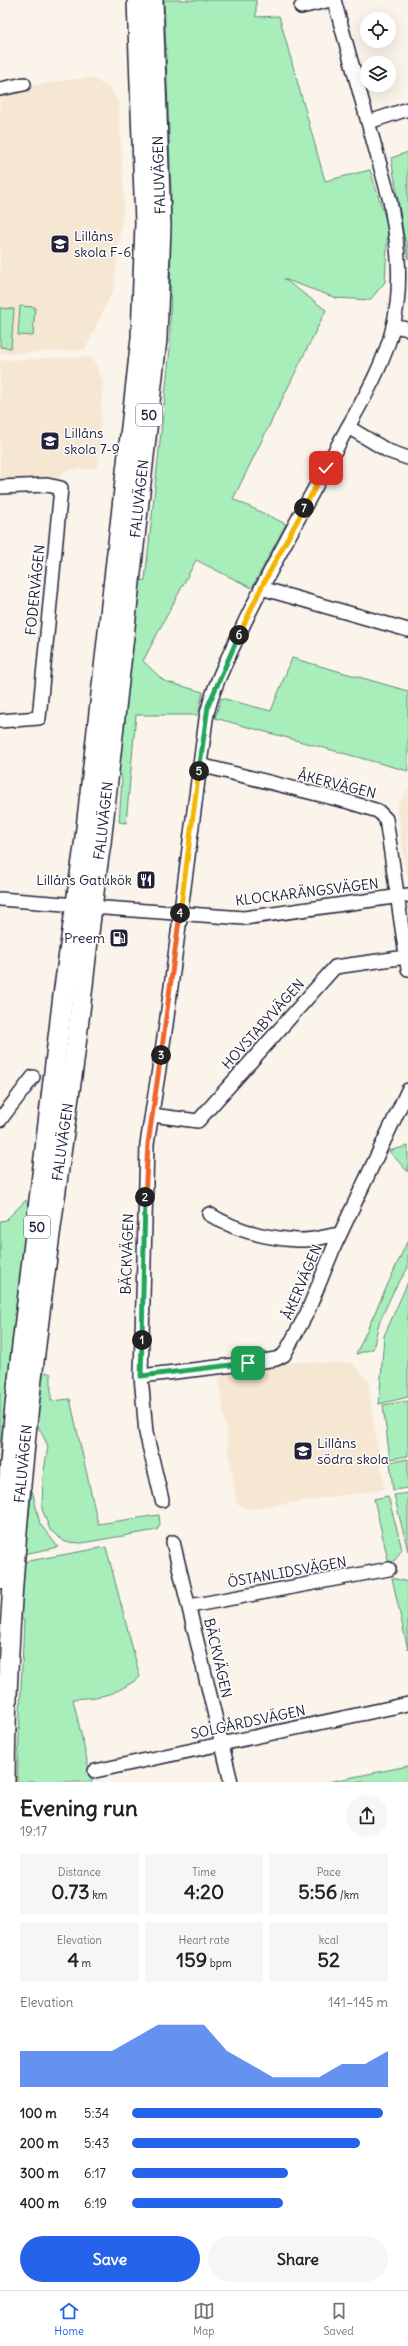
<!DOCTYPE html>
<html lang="en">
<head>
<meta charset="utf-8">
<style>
	body { margin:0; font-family:Delius,sans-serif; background:#f6f6f6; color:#222; height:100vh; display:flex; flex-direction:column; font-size:15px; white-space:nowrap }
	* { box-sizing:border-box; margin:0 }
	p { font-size:13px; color:#767676 }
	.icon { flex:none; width:22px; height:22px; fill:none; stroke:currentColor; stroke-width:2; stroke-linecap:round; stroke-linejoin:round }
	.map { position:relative; height:1782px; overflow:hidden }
	.sheet { display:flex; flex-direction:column; background:#fff; flex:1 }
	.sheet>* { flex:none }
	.controls { position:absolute; left:360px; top:12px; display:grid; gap:8px }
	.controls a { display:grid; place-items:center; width:36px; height:36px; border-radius:50%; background:#fff; box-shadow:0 4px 16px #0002; font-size:20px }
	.pin { position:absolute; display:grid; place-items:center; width:34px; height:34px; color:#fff; margin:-17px; border-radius:8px; box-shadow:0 2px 6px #0006 }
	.km { position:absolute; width:20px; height:20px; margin:-10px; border-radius:50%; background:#222; color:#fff; font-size:11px; line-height:20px; text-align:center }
	.round { display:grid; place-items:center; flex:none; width:42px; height:42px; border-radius:21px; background:#f6f6f6 }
	.head { display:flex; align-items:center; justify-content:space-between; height:68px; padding:0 20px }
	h1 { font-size:22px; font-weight:700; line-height:30px }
	.metrics { display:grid; grid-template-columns:repeat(3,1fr); gap:6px; height:68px; padding:4px 20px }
	.metrics div { display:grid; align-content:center; border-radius:0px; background:#f6f6f6; text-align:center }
	.metrics b { font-size:20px; font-weight:700 }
	.metrics small { font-size:11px; font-weight:400 }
	.metrics p { font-size:11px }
	.chart { height:112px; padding:8px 20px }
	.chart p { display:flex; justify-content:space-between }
	.chart svg { width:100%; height:72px; margin-top:4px; fill:#2563eb; opacity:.7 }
	.button { display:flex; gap:8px; margin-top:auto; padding:8px 20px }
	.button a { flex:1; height:46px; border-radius:24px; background:#2563eb; color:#fff; font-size:16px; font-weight:700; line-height:46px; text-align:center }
	.button a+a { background:#f6f6f6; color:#222 }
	ul { padding:0 20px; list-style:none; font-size:13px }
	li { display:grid; grid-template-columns:64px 48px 1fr; align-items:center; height:30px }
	li i { height:10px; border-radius:5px; background:#2563eb }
	.dock { display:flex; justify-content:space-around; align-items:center; height:56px; border-top:1px solid #e0e0e0; background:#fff; font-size:11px; color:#767676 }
	.dock a { display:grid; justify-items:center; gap:2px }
	.dock .active { color:#2563eb }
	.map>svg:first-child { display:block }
</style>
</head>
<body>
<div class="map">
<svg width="408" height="1782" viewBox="0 0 408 1782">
	<rect width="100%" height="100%" fill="#fbf4eb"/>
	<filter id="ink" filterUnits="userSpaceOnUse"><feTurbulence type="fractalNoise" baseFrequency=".025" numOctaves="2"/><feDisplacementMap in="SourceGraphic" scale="8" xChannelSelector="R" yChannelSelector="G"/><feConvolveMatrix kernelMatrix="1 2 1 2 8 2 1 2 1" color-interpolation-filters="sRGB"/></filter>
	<g filter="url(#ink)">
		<g fill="#f6e7d3">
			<path d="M92 78 111 89 119 103 124 200 114 288 85 350 0 354V91L74 79Z"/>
			<path d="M92 357 103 381 98 468 68 470 55 482 0 483V360Z"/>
			<path d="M408 788V874L406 873 397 807Z"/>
			<path d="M281 1362 353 1363 369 1382 372 1414 385 1489 249 1509 236 1503 218 1372Z"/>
		</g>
		<g fill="#a7eebb" stroke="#64887b">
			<path d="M164 0H256V17L279 16 325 181 370 170 388 227 385 282 370 300 336 298 284 279 326 310 233 499 286 524 252 588 196 560 143 661 164 681 203 692 198 715H136L126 823 119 822 122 780 118 765 139 581 145 580 170 349 171 190Z"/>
			<path d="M408 152V259L391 158Z"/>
			<path d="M20 306 35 307 33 336 18 335Z"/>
			<path d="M0 308 14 309 11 348 0 347Z"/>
			<path d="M292 658 408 691V771L215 718 221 698 271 711Z"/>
			<path d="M408 1146V1172L389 1151Z"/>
			<path d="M26 1200 30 1209 0 1507V1221L6 1220Z"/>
			<path d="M408 1240V1268L394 1290 379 1323 373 1349 356 1354Z"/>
			<path d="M408 1282V1397L379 1404 384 1336Z"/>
			<path d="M42 1371 51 1374V1401L70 1399 98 1524 159 1515 160 1525 157 1530 82 1543 65 1542 50 1530 42 1509 43 1477 48 1446 36 1422Z"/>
			<path d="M408 1401V1456L390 1459 383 1405Z"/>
			<path d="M408 1459V1488L393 1490 390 1462Z"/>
			<path d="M32 1490 40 1524 58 1547 24 1554Z"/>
			<path d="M408 1493V1551L394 1495Z"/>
			<path d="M388 1496 402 1549 395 1560 389 1564 374 1499Z"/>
			<path d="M106 1547 140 1677C115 1695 104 1697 73 1699L92 1782H17L24 1620 19 1618 23 1562Z"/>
			<path d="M392 1578 408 1582V1650Z"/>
			<path d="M408 1766V1782H328Z"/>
		</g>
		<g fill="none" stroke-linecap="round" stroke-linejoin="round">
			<g stroke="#22223b" stroke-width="16">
				<g id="minor">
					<path d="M301 7 331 0"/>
					<path d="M0 89 24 84"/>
					<path d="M369 122 408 109"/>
					<path d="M393 326 408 329"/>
					<path d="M348 427 388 451 408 458"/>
					<path d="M0 487 47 485 61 488 39 718 0 721"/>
					<path d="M261 588 408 630"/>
					<path d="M200 765 349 802 378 811 386 819 408 969"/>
					<path d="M0 899 77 905"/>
					<path d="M91 907 244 918 408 895"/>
					<path d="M152 1115 198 1121 335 967 406 957"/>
					<path d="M0 1120 33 1077"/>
					<path d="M209 1214C234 1230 267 1238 297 1240 311 1241 327 1236 340 1234"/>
					<path d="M141 1376 251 1363 276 1359 284 1355 307 1313 334 1247 408 1090"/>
					<path d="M162 1500 146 1433 141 1376 147 1144 166 1025 206 719C212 688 227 660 240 632 272 564 309 500 344 434 363 400 384 365 393 327 403 284 398 243 390 201L334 0"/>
					<path d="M173 1542 231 1782"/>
					<path d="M190 1606 389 1569"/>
					<path d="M95 1771 408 1704"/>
				</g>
			</g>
			<g stroke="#22223b" stroke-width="22">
				<g id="highway">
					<path d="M0 1579 15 1405 63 995 84 846 141 338 145 223 137 0"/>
					<path id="s1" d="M5 1782C7 1543 39 1305 73 1069 83 993 89 918 101 843L157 339 161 225 153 0"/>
				</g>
			</g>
			<use href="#minor" stroke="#fff" stroke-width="13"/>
			<use href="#highway" stroke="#fff" stroke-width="19"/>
		</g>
	</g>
	<g fill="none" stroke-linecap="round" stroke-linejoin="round" filter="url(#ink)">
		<g stroke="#fff" stroke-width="8">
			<path id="split-1" d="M142 1340 141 1376 248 1363"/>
		</g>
		<g stroke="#fff" stroke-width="8">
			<path id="split-2" d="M142 1340 145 1197"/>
		</g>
		<g stroke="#fff" stroke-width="8">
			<path id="split-3" d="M145 1197 148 1144 161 1055"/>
		</g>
		<g stroke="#fff" stroke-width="8">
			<path id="split-4" d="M161 1055 180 913"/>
		</g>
		<g stroke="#fff" stroke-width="8">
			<path id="split-5" d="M180 913 199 771"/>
		</g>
		<g stroke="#fff" stroke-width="8">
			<path id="split-6" d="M199 771 208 706 239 635"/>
		</g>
		<g stroke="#fff" stroke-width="8">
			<path id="split-7" d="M239 635 261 588 304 508"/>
		</g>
		<g stroke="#fff" stroke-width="8">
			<path id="split-8" d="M304 508 326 468"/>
		</g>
		<use href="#split-1" stroke="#22a559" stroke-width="5"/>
		<use href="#split-2" stroke="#22a559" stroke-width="5"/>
		<use href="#split-3" stroke="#f0652b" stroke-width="5"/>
		<use href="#split-4" stroke="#f0652b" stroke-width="5"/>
		<use href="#split-5" stroke="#f5b400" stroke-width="5"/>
		<use href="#split-6" stroke="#22a559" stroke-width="5"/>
		<use href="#split-7" stroke="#f5b400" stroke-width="5"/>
		<use href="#split-8" stroke="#f5b400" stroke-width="5"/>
	</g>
	<defs>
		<g id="school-square" transform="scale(1)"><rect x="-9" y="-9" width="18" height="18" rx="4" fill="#22223b" stroke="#fff"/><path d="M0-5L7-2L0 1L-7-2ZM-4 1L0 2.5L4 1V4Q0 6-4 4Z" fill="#fff"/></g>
		<g id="restaurant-square" transform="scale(1)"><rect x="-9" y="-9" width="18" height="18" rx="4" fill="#22223b" stroke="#fff"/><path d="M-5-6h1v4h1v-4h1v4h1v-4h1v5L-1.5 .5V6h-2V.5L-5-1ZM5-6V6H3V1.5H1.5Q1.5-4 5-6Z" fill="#fff"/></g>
		<g id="fuel-square" transform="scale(1)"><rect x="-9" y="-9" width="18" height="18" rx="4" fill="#22223b" stroke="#fff"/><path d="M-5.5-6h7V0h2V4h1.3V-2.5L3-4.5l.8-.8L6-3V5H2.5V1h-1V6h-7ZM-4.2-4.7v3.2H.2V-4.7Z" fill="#fff"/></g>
	</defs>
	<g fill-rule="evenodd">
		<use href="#school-square" x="60" y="244"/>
		<use href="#school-square" x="50" y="441"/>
		<use href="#restaurant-square" x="146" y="880"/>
		<use href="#fuel-square" x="119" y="938"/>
		<use href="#school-square" x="303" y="1451"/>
	</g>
	<g text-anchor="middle" stroke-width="3" stroke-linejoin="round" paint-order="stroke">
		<g fill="#fff" stroke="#646476" stroke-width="1">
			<rect x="136" y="404" width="26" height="22" rx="3"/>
			<rect x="24" y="1216" width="26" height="22" rx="3"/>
		</g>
		<g font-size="13" font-weight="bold" fill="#22223b">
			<text x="149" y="420">50</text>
			<text x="37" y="1232">50</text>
		</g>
		<g font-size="14" fill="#22223b" stroke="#fff">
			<text transform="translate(159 175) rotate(-92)" y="5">FALUVÄGEN</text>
			<text dy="5" stroke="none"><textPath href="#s1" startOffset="1291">FALUVÄGEN</textPath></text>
			<text transform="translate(35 590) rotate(-84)" y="5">FODERVÄGEN</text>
			<text transform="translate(337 784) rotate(14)" y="5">ÅKERVÄGEN</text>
			<text dy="5" stroke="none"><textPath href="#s1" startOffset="967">FALUVÄGEN</textPath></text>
			<text transform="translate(307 892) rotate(-7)" y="5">KLOCKARÄNGSVÄGEN</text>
			<text transform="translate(263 1024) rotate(-48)" y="5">HOVSTABYVÄGEN</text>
			<text dy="5" stroke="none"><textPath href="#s1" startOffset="643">FALUVÄGEN</textPath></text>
			<text transform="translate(127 1254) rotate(-88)" y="5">BÄCKVÄGEN</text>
			<text transform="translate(302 1282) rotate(-67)" y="5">ÅKERVÄGEN</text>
			<text dy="5" stroke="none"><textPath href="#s1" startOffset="319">FALUVÄGEN</textPath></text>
			<text transform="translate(287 1572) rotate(-10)" y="5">ÖSTANLIDSVÄGEN</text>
			<text transform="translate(218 1658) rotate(77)" y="5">BÄCKVÄGEN</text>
			<text transform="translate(248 1722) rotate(-12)" y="5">SOLGÅRDSVÄGEN</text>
		</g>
		<g font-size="14" fill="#22223b" stroke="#fff" text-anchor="start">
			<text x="74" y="241">Lillåns<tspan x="74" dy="16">skola F-6</tspan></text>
			<text x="64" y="438">Lillåns<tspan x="64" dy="16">skola 7-9</tspan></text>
			<text x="132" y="885" text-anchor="end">Lillåns Gatukök</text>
			<text x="105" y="943" text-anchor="end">Preem</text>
			<text x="317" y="1448">Lillåns<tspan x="317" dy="16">södra skola</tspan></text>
		</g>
	</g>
</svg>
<div class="controls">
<a><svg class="icon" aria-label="locate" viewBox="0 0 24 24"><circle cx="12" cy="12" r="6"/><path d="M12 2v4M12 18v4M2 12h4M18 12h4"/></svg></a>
<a><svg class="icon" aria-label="layers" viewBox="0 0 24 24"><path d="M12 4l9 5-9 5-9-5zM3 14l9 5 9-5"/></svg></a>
</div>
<div class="pin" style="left:248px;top:1363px;background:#1e9e55"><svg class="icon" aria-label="arrive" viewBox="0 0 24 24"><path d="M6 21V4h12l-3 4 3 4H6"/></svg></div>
<div class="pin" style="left:326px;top:468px;background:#d93025"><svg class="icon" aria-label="check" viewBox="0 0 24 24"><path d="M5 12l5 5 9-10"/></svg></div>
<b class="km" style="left:142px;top:1340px">1</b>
<b class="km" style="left:145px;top:1197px">2</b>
<b class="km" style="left:161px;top:1055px">3</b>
<b class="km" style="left:180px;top:913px">4</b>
<b class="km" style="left:199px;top:771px">5</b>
<b class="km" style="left:239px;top:635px">6</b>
<b class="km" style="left:304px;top:508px">7</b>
</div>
<section class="sheet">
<div class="head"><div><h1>Evening run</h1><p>19:17</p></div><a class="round"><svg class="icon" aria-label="share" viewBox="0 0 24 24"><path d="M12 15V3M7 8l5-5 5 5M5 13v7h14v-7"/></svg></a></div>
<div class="metrics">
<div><p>Distance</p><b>0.73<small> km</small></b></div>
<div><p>Time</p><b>4:20</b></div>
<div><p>Pace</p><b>5:56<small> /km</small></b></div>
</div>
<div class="metrics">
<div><p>Elevation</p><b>4<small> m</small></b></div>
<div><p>Heart rate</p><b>159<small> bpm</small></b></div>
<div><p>kcal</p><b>52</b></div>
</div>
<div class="chart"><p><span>Elevation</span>141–145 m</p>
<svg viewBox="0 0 160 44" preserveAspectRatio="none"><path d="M0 44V22L10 22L20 22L30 22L40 22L50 14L60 6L70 6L80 6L90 22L100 30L110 38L120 38L130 38L140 30L150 30L160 22V44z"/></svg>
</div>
<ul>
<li><b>100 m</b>5:34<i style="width:98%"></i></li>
<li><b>200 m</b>5:43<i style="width:89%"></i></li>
<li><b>300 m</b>6:17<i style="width:61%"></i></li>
<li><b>400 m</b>6:19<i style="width:59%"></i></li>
</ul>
<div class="button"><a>Save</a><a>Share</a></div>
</section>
<nav class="dock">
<a class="active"><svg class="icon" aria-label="home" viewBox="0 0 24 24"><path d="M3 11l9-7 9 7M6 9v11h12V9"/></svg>Home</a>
<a><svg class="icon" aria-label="map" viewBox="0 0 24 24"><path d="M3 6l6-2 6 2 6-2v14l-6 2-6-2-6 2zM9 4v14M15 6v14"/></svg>Map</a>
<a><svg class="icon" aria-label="saved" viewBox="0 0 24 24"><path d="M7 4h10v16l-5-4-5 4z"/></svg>Saved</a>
</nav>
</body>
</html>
